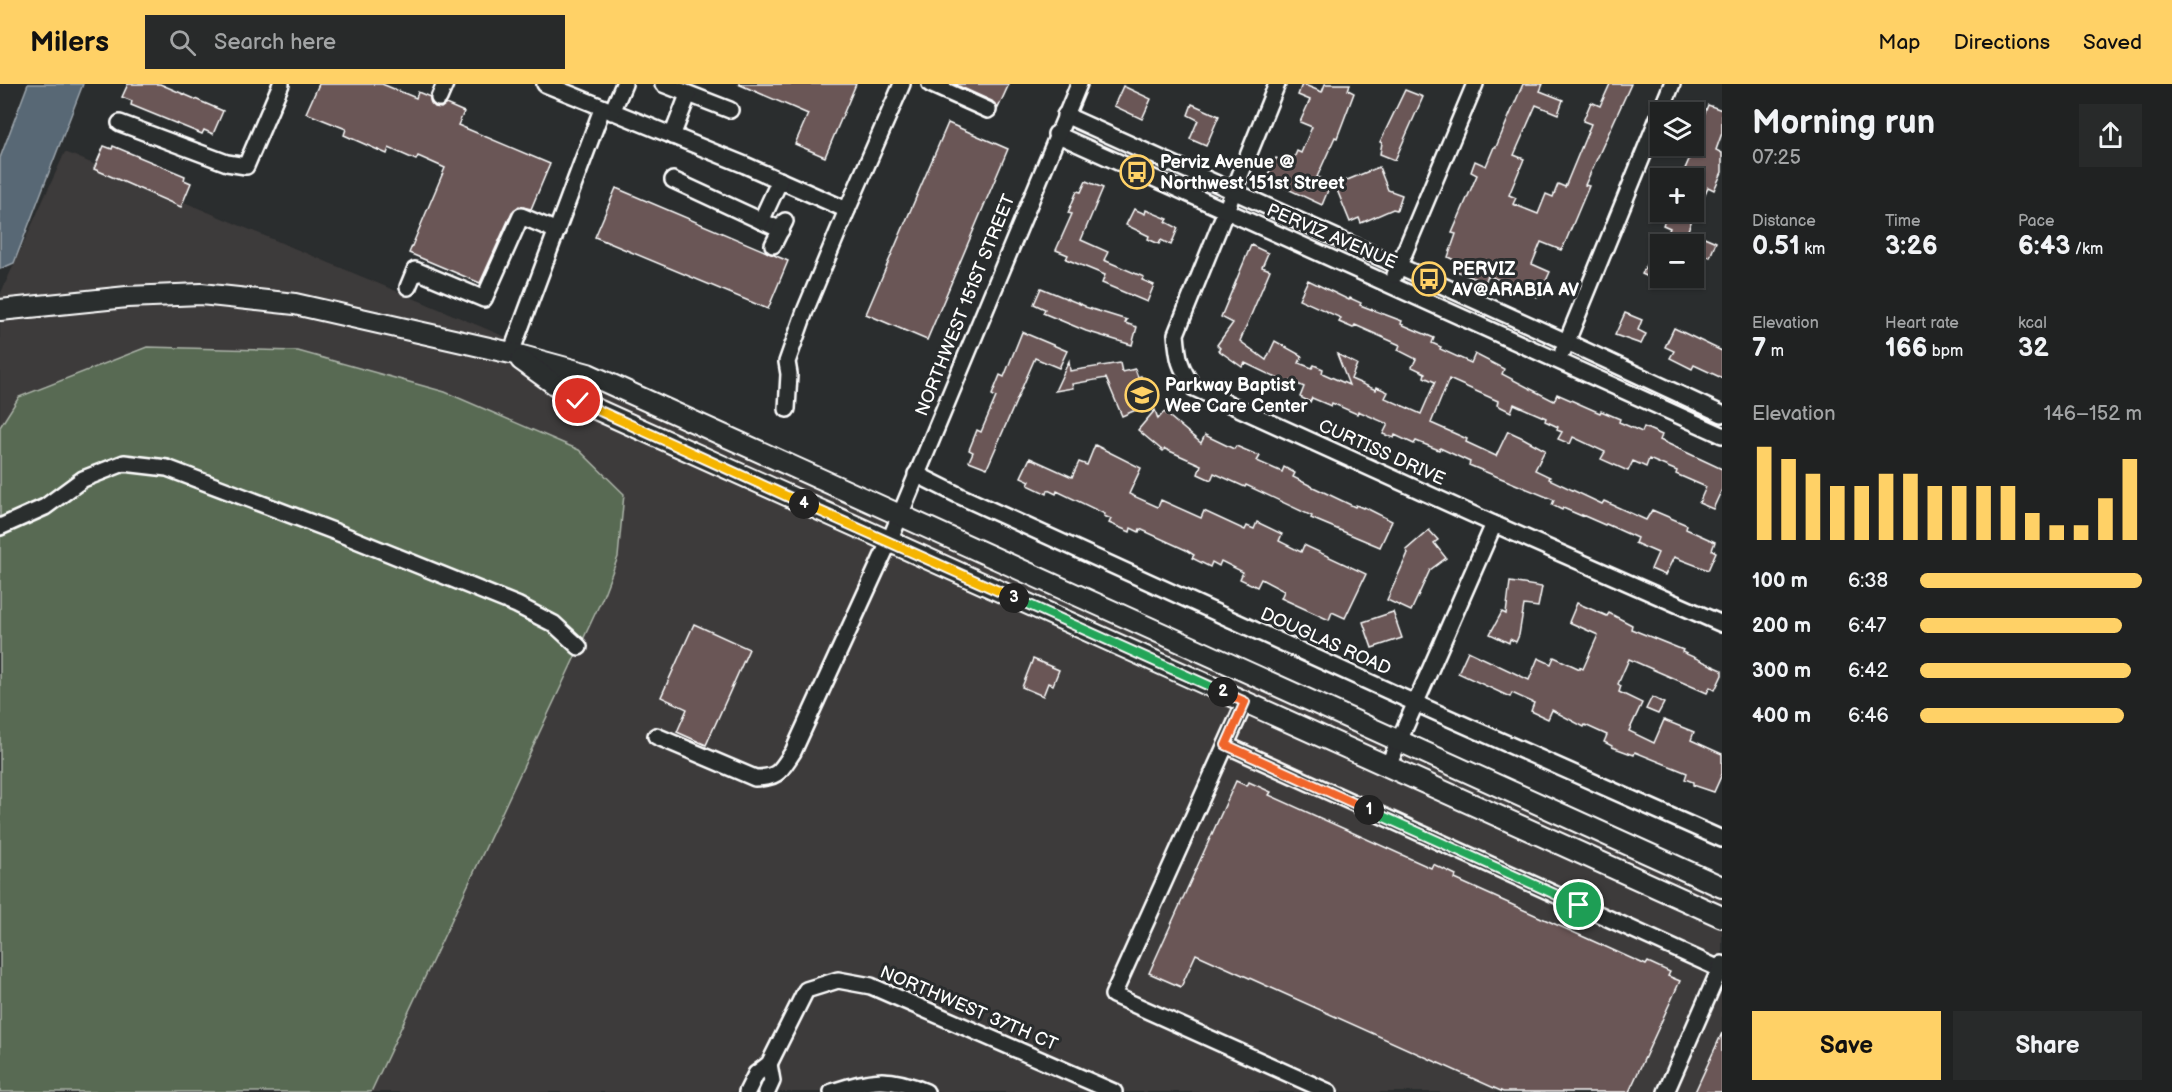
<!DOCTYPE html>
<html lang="en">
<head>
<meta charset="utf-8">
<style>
	body { margin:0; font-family:"Balsamiq Sans",sans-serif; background:#282a2a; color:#f1f3f6; height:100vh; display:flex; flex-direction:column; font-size:22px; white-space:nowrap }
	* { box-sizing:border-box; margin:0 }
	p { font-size:20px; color:#a2a4a5 }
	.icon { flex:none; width:33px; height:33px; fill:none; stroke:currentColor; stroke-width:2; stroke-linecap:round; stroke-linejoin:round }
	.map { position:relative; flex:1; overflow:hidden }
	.panel { display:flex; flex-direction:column; background:#202222; width:450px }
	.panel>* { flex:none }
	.tools { position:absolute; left:1650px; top:18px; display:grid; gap:12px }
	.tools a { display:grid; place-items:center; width:54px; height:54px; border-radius:0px; background:#202222; box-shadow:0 2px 4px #0004,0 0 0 2px #3d3f40; font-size:30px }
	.pin { position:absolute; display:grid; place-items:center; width:51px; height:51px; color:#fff; margin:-26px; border:3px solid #fff; border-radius:50%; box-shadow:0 2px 6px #0007 }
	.km { position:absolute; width:30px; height:30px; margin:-15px; border-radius:50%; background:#222; color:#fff; font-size:16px; line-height:30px; text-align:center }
	.round { display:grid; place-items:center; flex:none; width:63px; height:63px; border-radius:0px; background:#282a2a }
	.head { display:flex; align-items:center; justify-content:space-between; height:102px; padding:0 30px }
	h1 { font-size:33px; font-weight:600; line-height:45px }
	.figures { display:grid; grid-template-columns:repeat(3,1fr); gap:9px; height:102px; padding:6px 30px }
	.figures div { display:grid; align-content:center }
	.figures b { font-size:26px; font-weight:600 }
	.figures small { font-size:16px; font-weight:400 }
	.figures p { font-size:16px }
	.chart { height:168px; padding:12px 30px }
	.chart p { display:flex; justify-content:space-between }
	.chart svg { width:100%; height:108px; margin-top:6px; stroke:#ffd166; stroke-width:6 }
	.action { display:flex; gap:12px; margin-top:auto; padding:12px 30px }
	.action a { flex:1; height:69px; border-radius:0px; background:#ffd166; color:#111; font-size:24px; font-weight:600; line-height:69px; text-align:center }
	.action a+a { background:#282a2a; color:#f1f3f6 }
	ul { padding:0 30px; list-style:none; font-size:20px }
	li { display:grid; grid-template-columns:96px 72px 1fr; align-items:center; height:45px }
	li i { height:15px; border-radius:8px; background:#ffd166 }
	header { display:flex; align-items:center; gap:36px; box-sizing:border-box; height:84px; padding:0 30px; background:#ffd166; color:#111 }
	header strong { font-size:28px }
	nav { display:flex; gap:33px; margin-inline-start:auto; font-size:21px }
	.search { width:420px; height:54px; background:#282a2a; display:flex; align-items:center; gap:15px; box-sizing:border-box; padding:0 21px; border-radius:0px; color:#a2a4a5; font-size:22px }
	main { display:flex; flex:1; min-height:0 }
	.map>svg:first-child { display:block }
</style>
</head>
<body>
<header>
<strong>Milers</strong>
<div class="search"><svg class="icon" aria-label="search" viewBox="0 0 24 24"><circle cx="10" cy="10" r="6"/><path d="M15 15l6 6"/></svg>Search here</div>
<nav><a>Map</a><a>Directions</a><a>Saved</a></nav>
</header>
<main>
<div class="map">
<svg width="1722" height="1008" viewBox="0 0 1722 1008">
	<rect width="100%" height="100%" fill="#2a2d2e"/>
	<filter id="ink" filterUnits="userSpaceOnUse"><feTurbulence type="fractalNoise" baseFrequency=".0167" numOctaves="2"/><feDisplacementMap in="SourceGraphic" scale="12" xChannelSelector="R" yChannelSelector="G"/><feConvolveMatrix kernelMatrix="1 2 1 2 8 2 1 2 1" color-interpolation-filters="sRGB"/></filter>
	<g filter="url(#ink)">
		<path fill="#3d3a3a" d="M65 68 932 432 1722 793V1008H0V211Z"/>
		<path fill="#586a53" stroke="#acb4a9" stroke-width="1.5" d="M147 263 298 267 445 308 579 366 624 410 618 473 602 515 371 1008H0V343L19 313Z"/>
		<path fill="#586874" stroke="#9ba4ac" stroke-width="1.5" d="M28 0H83L14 179 0 185V74Z"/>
		<g fill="#6a5757" stroke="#fff" stroke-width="1.5">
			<path d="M128 0H160L223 27 213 50 204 46 202 50 131 21 132 17 122 13Z"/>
			<path d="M319 0H382L416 14 418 8 430 13 431 19 435 23 441 24 446 20 464 28 458 41 550 80 531 125 519 122 512 128 480 199 409 169 445 84 418 72 416 76 389 64 387 70 344 51 346 45 306 29Z"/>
			<path d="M738 0H856L825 73 795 60 808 30Z"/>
			<path d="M954 0H1009L998 24 992 17Z"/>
			<path d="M1302 0 1322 8 1325 0H1350L1348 6 1354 9 1337 54 1335 53 1317 93 1331 99 1322 121 1266 95 1276 74 1291 81 1297 67 1301 69 1312 43 1300 38 1310 16 1298 11Z"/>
			<path d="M1523 0H1543L1540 7 1563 16 1558 30 1536 21 1514 71 1524 75 1509 111 1516 114 1513 120 1538 130 1546 110 1553 113 1558 100 1565 103 1591 40 1583 37 1591 18 1600 22 1610 0H1631L1585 101 1589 102 1565 159 1561 166 1541 158 1532 180 1550 188 1539 212 1537 213 1488 191 1485 199 1452 185 1456 177 1448 173 1456 150 1452 149 1477 91 1471 88 1475 77 1486 82 1494 63H1496Z"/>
			<path d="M1123 2 1151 15 1142 35 1114 22Z"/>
			<path d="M1405 6 1423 13 1395 76 1380 70 1382 59 1380 58Z"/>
			<path d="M1192 20 1219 32 1206 62 1190 55 1198 36 1188 31Z"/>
			<path d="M1708 21 1722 26V49L1716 66 1722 69V88L1714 106 1708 103 1703 114 1694 110V94H1681L1703 43 1700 41Z"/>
			<path d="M948 39 1008 65 927 256 866 230Z"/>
			<path d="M104 62 112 65 113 62 185 92 184 96 191 99 181 123 94 85Z"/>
			<path d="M1379 83 1388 106 1402 111 1397 126 1393 125 1361 139 1359 134 1350 138 1335 101Z"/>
			<path d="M1086 97 1103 104 1081 156 1108 168 1104 176 1144 193 1142 196 1154 201 1147 218 1102 199 1105 191 1066 175 1068 171 1056 166 1072 130 1068 129 1077 107 1081 108Z"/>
			<path d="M616 104 788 177 768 225 595 153Z"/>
			<path d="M1134 125 1145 130 1146 126 1168 135 1166 138 1178 144 1171 161 1161 156 1159 160 1148 155 1149 152 1126 141Z"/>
			<path d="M1668 128H1695L1688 146 1716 158 1710 173 1694 166V160H1684L1666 154 1670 144 1663 141Z"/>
			<path d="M1251 161 1268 169 1262 183 1270 186 1240 257 1266 276 1275 257 1302 272 1299 279 1312 284 1314 281 1323 285 1322 289 1349 301 1337 270 1357 280 1351 295 1376 306 1377 303 1388 308 1385 314 1421 330 1435 298 1424 293 1425 289 1412 283 1416 275 1398 266 1400 261 1355 241 1353 244 1339 238 1341 234 1299 215 1308 196 1349 216 1350 214 1361 219 1360 221 1402 237 1401 240 1434 254 1432 259 1441 263 1440 265 1471 279 1475 270 1504 285 1502 290 1554 317 1557 310 1600 329 1601 327 1620 335 1619 338 1642 348 1644 343 1662 351 1660 356 1722 385V405L1713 425 1699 419 1706 403 1676 390 1677 387 1649 375 1646 383 1633 377 1628 387 1601 375 1605 368 1573 353 1570 360 1558 355 1562 348 1557 346 1558 343 1545 337 1546 334 1514 320 1511 328 1497 321 1498 317 1449 295 1431 339 1467 355 1466 358 1496 372 1508 347 1523 354 1545 366 1535 386 1550 393 1549 395 1602 420 1604 417 1646 436 1652 426 1687 441 1686 445 1715 458 1712 466 1716 468 1708 486 1674 473 1665 491 1651 485 1658 469 1635 459 1637 454 1606 440 1605 441 1582 431V432L1563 424 1562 426 1552 421 1554 416 1469 381 1470 378 1440 364 1439 366 1416 357 1414 360 1395 351 1394 354 1383 350 1388 340 1358 327 1357 330 1332 319 1331 322 1312 314 1310 318 1300 313 1304 303 1291 297 1289 300 1245 279 1242 283 1218 266 1220 264 1217 261 1233 239 1221 233Z"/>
			<path d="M1652 168 1660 171V198L1642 190Z"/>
			<path d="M1041 204 1085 222V223L1127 236 1125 239 1137 243 1132 261 1086 247 1043 229 1045 225 1034 220Z"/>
			<path d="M1625 229 1642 236 1638 246 1646 250 1641 260 1615 251Z"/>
			<path d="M1674 244 1722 267V294L1694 281 1692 285 1670 274 1674 267 1665 263Z"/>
			<path d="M1022 248 1067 267 1059 284 1035 274 987 384 969 377 973 368 969 366 977 346 981 348 996 313 992 311 1000 291 1004 293Z"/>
			<path d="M1069 277 1070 287 1120 279 1122 288 1135 285 1138 293 1141 292 1152 319 1122 332 1106 294 1072 300 1073 304 1055 307Z"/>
			<path d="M1155 326 1158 335 1164 328 1201 359 1205 351 1234 365 1236 362 1260 372 1257 377 1282 388 1284 383 1295 389 1293 393 1311 402 1355 423 1356 421 1363 424 1364 423 1392 437 1380 463 1311 434 1312 432 1246 401 1245 403 1214 389 1211 396 1198 390 1201 381 1165 365 1163 367 1138 346Z"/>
			<path d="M1095 361 1141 384 1129 410 1158 423 1161 416 1201 434 1204 427 1245 446 1247 442 1254 445 1257 438 1282 450 1279 457 1301 468 1304 461 1366 490 1345 534 1332 528 1329 536 1281 514 1284 507 1261 495 1257 503 1240 495 1243 488 1221 477 1219 482 1212 478 1210 483 1192 474 1194 471 1186 466 1140 445 1139 448 1131 444 1130 448 1109 439 1111 435 1104 432 1105 430 1057 407 1056 410 1048 406 1047 410 1028 401 1030 397 1021 393 1030 374 1072 393 1079 378 1087 381Z"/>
			<path d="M1429 446 1438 456 1434 459 1446 474 1430 486 1411 527 1387 516 1408 469 1406 466Z"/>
			<path d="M1510 498 1542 503 1538 523 1524 521 1519 551 1516 558 1510 555 1509 559 1490 550 1502 528 1506 530Z"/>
			<path d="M1577 519 1607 532 1609 529 1632 541 1631 545 1683 566 1682 568 1722 586V591L1715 606 1710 603 1707 609 1629 575 1618 600 1621 602 1619 608 1642 619 1629 647 1654 659 1664 636 1694 648 1691 656 1722 670V690L1714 708 1693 701V698L1685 695 1687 689 1635 668 1634 671 1612 663V662L1604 658 1607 651 1585 641 1584 643 1552 626 1548 635 1531 627 1534 619 1512 609 1510 613 1458 589 1468 567 1529 596 1538 574 1551 580 1554 573 1580 585V583L1583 585 1598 551 1569 538Z"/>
			<path d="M1393 528 1402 554 1372 564 1363 538Z"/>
			<path d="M694 540 749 565 706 661 677 648 687 625 661 613Z"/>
			<path d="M1033 575 1059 586 1053 601 1048 599 1043 612 1022 603Z"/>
			<path d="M1652 613 1664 619 1658 630 1646 625Z"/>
			<path d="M1236 697 1247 702 1249 698 1271 708 1269 711 1431 784 1433 780 1456 791 1455 795 1646 881 1648 878 1670 888 1668 892 1680 897 1629 1008H1503L1196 870 1181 903 1149 889Z"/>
			<path d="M1722 949V1008H1695Z"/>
		</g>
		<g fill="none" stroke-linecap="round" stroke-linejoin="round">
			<g stroke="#fff" stroke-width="20">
				<g id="minor">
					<path d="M545 0 745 81 847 126"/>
					<path d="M663 0 730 26"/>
					<path d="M930 0 988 26"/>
					<path d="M1277 0 1176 250C1178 275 1179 282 1194 304L1494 440 1722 540"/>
					<path d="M439 14 445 0"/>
					<path d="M612 28 624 0"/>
					<path d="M1065 31 1567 258 1722 330"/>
					<path d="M120 39 227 79 246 82 281 0"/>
					<path d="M1056 50C1278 151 1501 249 1722 351"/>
					<path d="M672 52 688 11"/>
					<path d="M673 96 781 146"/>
					<path d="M761 137 780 96"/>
					<path d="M773 161 785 137"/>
					<path d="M1395 191 1475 0"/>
					<path d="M408 203 415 186 484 215 521 132 557 147"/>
					<path d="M1563 267 1672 0"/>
					<path d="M511 269 602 25"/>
					<path d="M787 325 789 290 787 278 805 227 847 126 902 0"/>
					<path d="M916 390 960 412 1415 619 1722 755"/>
					<path d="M0 443 45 423 83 395 124 379 167 384 336 448 517 521 554 540 579 563"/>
					<path d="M1245 618 1113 911 1329 1008"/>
					<path d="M656 652 755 694C779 694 780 687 793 668L889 458 1079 0"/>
					<path d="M1226 661 1722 886"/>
					<path d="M1388 682 1494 440"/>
					<path d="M747 1008 756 990 769 980 806 906 838 896 871 902 1114 1008"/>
					<path d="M767 1008 772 997 769 980"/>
					<path d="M832 1008C871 996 887 991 926 1008"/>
					<path d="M1666 1008 1722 880"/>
				</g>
			</g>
			<g stroke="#fff" stroke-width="24">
				<g id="major">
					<path d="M0 226 127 213 201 210 295 220 511 269 588 290 1722 803"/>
					<path d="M521 276 578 317 1722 833"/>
				</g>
			</g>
			<use href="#minor" stroke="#2a2d2e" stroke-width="15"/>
			<use href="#major" stroke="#2a2d2e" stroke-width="20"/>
		</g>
	</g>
	<g fill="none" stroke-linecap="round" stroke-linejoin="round" filter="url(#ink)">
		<g stroke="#fff" stroke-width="12">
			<path id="split-1" d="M1369 726 1579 821"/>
		</g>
		<g stroke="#fff" stroke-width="12">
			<path id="split-2" d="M1223 608 1245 618 1226 661 1369 726"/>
		</g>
		<g stroke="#fff" stroke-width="12">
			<path id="split-3" d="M1014 514 1223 608"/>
		</g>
		<g stroke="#fff" stroke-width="12">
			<path id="split-4" d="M804 420 1014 514"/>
		</g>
		<g stroke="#fff" stroke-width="12">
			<path id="split-5" d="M578 317 804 420"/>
		</g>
		<use href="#split-1" stroke="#22a559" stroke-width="8"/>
		<use href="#split-2" stroke="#f0652b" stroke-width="8"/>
		<use href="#split-3" stroke="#22a559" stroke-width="8"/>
		<use href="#split-4" stroke="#f5b400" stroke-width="8"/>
		<use href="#split-5" stroke="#f5b400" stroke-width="8"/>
	</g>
	<defs>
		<g id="bus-ring" transform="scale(1.725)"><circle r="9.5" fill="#2a2d2e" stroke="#ffd166" stroke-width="1.5"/><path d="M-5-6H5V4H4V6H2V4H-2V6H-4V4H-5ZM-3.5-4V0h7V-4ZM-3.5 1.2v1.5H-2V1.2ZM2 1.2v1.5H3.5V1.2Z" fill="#ffd166"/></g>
		<g id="school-ring" transform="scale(1.725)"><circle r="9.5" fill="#2a2d2e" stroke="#ffd166" stroke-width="1.5"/><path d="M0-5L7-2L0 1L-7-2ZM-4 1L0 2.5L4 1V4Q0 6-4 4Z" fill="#ffd166"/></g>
	</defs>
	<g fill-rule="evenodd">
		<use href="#bus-ring" x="1137" y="88"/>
		<use href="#bus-ring" x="1429" y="195"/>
		<use href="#school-ring" x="1142" y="311"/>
	</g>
	<g text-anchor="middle" stroke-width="6" stroke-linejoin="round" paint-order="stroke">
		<g font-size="18" font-weight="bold" fill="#fff" stroke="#2a2d2e" text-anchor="start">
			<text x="1160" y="84">Perviz Avenue @<tspan x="1160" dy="21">Northwest 151st Street</tspan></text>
			<text x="1452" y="191">PERVIZ<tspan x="1452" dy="21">AV@ARABIA AV</tspan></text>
			<text x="1165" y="307">Parkway Baptist<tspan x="1165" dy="21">Wee Care Center</tspan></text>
		</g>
		<g font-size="18" fill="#fff" stroke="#2a2d2e">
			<text transform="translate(1332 152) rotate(23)" y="6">PERVIZ AVENUE</text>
			<text transform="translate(965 221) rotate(-68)" y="6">NORTHWEST 151ST STREET</text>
			<text transform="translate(1382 368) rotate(24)" y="6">CURTISS DRIVE</text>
			<text transform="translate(1326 557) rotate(24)" y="6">DOUGLAS ROAD</text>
			<text transform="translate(969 924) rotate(23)" y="6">NORTHWEST 37TH CT</text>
		</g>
	</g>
</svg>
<div class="tools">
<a><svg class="icon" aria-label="layers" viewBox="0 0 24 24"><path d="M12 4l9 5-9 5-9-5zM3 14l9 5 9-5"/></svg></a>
<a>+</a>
<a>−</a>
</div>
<div class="pin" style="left:1579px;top:821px;background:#1e9e55"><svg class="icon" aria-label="arrive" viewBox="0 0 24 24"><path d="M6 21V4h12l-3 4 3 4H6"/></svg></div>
<div class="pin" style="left:578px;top:317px;background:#d93025"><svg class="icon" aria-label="check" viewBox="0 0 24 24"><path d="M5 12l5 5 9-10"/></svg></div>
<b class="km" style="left:1369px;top:726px">1</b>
<b class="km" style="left:1223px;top:608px">2</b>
<b class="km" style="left:1014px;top:514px">3</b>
<b class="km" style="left:804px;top:420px">4</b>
</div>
<section class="panel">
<div class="head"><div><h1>Morning run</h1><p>07:25</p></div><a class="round"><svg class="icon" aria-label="share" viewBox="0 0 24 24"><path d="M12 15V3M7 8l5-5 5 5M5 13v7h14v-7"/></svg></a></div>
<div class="figures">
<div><p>Distance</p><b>0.51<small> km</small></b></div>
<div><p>Time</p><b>3:26</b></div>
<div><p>Pace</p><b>6:43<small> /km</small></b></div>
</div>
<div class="figures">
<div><p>Elevation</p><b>7<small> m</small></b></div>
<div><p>Heart rate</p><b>166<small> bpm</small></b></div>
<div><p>kcal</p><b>32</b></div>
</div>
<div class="chart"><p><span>Elevation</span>146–152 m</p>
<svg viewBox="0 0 160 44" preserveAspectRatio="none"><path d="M5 44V6M15 44V11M25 44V17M35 44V22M45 44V22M55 44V17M65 44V17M75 44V22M85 44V22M95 44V22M105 44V22M115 44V33M125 44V38M135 44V38M145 44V27M155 44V11"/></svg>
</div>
<ul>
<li><b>100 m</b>6:38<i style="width:100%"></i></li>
<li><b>200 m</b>6:47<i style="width:91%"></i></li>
<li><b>300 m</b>6:42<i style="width:95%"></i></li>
<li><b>400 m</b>6:46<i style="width:92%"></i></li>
</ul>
<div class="action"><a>Save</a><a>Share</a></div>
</section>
</main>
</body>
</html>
